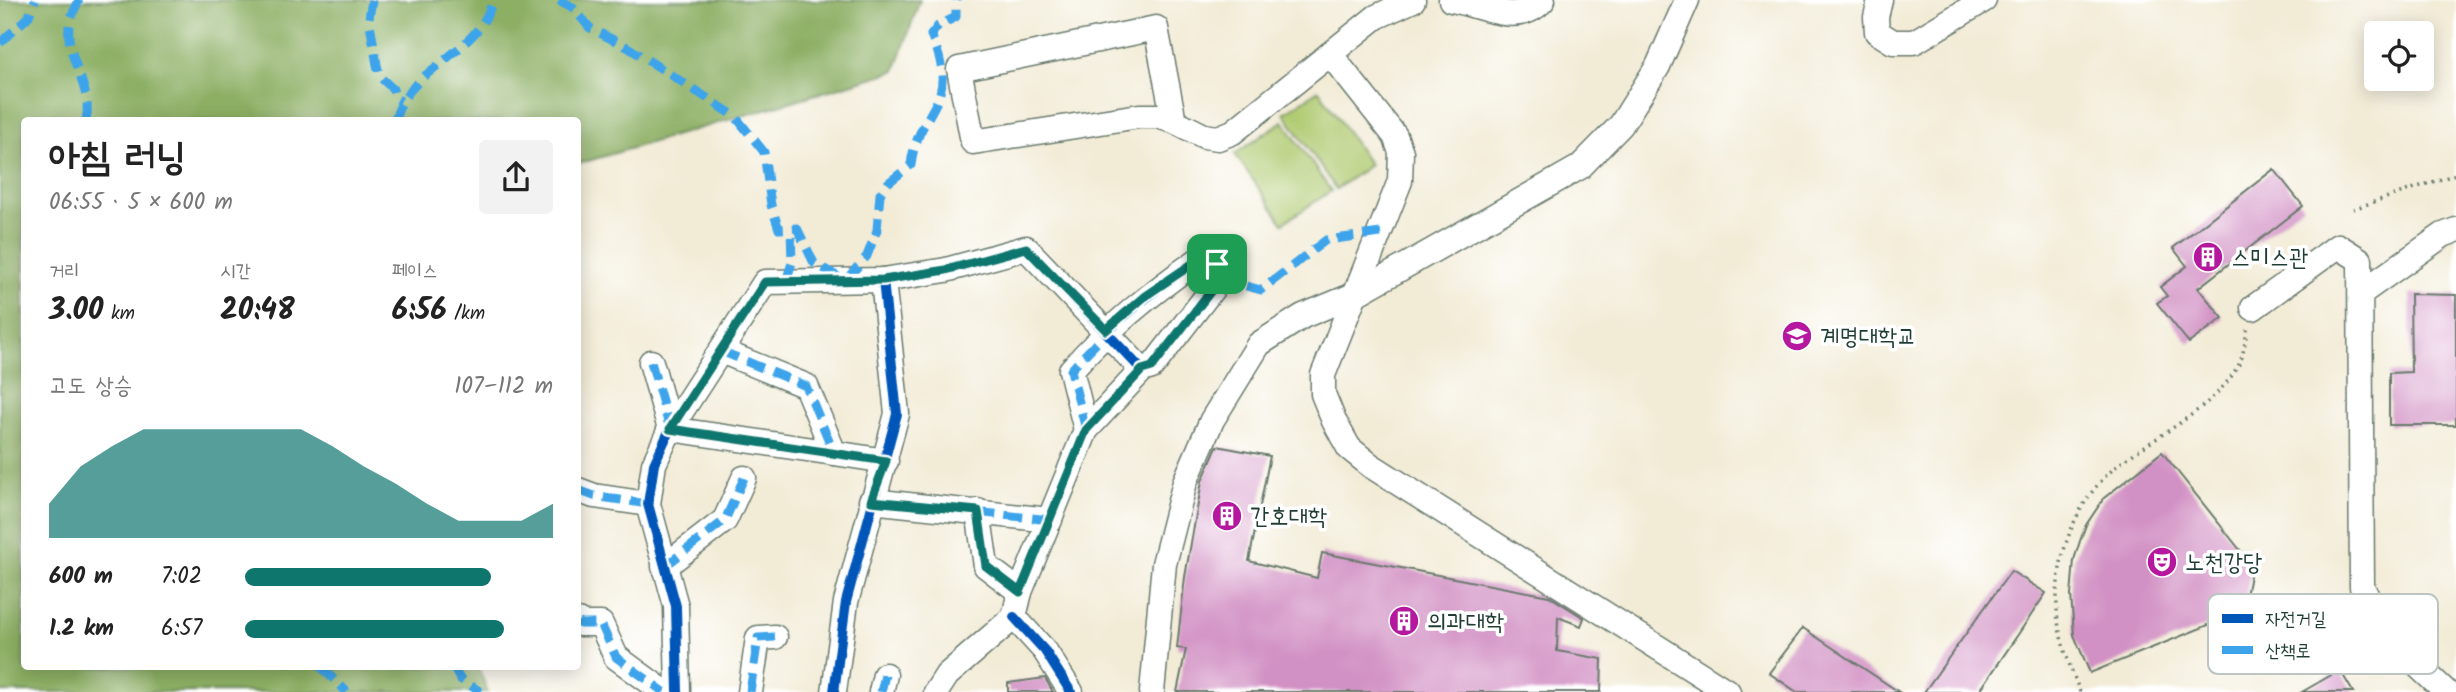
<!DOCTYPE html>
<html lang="ko">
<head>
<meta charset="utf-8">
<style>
	body { margin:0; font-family:Kalam,"Poor Story",sans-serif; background:#f2f2f2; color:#222; height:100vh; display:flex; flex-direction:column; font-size:26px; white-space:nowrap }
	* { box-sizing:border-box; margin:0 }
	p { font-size:23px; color:#767676 }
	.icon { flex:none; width:38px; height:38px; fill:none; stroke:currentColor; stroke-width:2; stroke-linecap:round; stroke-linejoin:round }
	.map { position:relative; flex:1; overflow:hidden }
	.sheet { position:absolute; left:21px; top:117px; width:560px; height:553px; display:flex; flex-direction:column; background:#fff; border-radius:7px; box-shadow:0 4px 18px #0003 }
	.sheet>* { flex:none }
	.tools { position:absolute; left:2364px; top:21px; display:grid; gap:14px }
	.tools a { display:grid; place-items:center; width:70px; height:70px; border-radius:7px; background:#fff; box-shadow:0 4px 18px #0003; font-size:35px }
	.pin { position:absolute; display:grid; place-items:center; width:60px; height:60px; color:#fff; margin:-30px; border-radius:14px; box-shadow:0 4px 10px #0006 }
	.round { display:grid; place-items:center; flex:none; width:74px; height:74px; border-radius:7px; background:#f2f2f2 }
	.head { display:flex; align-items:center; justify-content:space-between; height:119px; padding:0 28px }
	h1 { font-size:38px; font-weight:800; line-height:52px }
	.figures { display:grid; grid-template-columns:repeat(3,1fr); gap:10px; height:119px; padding:7px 28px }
	.figures div { display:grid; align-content:center }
	.figures b { font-size:30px; font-weight:800 }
	.figures small { font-size:19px; font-weight:400 }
	.figures p { font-size:19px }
	.chart { height:196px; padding:14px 28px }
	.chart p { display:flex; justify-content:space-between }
	.chart svg { width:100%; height:126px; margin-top:7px; fill:#0f766e; opacity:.7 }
	ul { padding:0 28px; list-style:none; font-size:23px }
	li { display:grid; grid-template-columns:112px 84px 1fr; align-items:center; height:52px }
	li i { height:18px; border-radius:9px; background:#0f766e }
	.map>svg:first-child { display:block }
</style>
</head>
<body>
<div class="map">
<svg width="2456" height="692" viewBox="0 0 2456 692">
	<rect width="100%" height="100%" fill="#fff"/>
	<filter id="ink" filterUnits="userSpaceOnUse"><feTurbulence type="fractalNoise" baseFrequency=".0143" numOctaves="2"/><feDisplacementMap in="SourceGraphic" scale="14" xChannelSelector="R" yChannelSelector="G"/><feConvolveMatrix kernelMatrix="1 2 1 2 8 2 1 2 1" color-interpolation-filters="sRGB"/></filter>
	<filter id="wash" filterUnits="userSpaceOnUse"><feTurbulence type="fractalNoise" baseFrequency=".00686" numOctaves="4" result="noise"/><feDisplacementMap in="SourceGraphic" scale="28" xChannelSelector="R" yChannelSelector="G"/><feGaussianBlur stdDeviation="1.57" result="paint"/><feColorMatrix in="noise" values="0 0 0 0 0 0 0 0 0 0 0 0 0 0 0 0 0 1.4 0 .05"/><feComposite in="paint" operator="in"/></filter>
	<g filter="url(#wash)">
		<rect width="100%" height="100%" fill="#f2ebd6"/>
		<g fill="#b0cb72" stroke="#688453" stroke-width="2">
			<path d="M1319 90 1370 165 1336 189 1284 113Z"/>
			<path d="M1283 121 1331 191 1283 223 1235 154Z"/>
		</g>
		<path fill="#8caf64" stroke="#56764c" stroke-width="2" d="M0 0H920L895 71 578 164V121H24V667H478L488 692H0Z"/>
		<g id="blocks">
			<g fill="#d291c4">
				<path d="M2274 169 2303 206 2198 288 2223 318 2189 343 2157 303 2167 296 2160 287 2187 266 2173 248Z"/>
				<path d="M2410 294 2456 295V425H2389V373L2411 372Z"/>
				<path d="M1217 446 1270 456 1249 561 1317 578 1322 553 1549 596 1584 618 1581 626 1558 617 1557 651 1602 659 1601 692H1177L1186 649 1177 648 1185 577 1202 481Z"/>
				<path d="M2162 452 2252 565 2243 611 2090 673 2074 635 2071 595 2074 560 2080 541 2086 525 2104 498Z"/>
				<path d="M2011 571 2046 593 1979 692H1924Z"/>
				<path d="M1803 628 1899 692H1797L1769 673Z"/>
				<path d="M2340 670 2353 692H2302Z"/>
				<path d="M1045 678 1053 692H1008V683Z"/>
			</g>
		</g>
	</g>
	<g filter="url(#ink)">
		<use href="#blocks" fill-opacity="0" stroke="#697a6d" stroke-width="2"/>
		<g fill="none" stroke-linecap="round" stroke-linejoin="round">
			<g stroke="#697a6d" stroke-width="27">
				<g id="minor">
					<path d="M1451 0C1482 5 1518 28 1543 0"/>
					<path d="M1880 0 1876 17 1877 32 1893 42H1914L1984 0"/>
					<path d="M1330 54 1395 136 1401 152 1400 181 1323 375V394L1334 421 1349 448 1370 465 1728 692"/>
					<path d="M1174 121 1156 28 959 69 973 142 1139 116H1158L1174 121 1204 136 1218 138 1233 132 1376 17 1413 0"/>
					<path d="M2361 293 2443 235 2456 230"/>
					<path d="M2253 308 2338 246 2360 260 2362 587 2388 638 2446 692"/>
					<path d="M721 351 806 386 834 453 886 461"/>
					<path d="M651 362 670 429 834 453"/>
					<path d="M578 490 594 496 648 504"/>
					<path d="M871 501 1050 520"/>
					<path d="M978 511 986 566 1020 592"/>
					<path d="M664 567 725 520 744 478"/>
					<path d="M1014 617 1045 651 1071 692"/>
					<path d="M578 621 580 624H601L616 657 664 692"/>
					<path d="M678 692 676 606 648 504 654 464 670 429 765 282 883 280 946 270 1026 248 1142 370"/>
					<path d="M750 692 758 638 775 637"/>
					<path d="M834 692 846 602 897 414 883 280"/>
					<path d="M881 692 885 675"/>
					<path d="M936 692 947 675 1014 617 1020 592 1086 430 1142 370 1152 367 1220 279 1217 264 1201 258C1152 292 1110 326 1071 370L1086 430"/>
					<path d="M1152 692 1164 564 1185 482 1212 420 1259 344 1303 316 1354 295 1580 167 1621 125 1658 66 1687 0"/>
				</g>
			</g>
			<g stroke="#697a6d" stroke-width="3.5" stroke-dasharray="2 5" stroke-linecap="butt">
				<path d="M2353 209 2456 174"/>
				<path d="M2080 692C2070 667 2058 637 2057 610 2055 557 2075 500 2117 466 2156 435 2210 412 2237 368 2244 357 2245 339 2248 326"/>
			</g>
			<use href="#minor" stroke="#fff" stroke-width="24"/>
			<g stroke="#3da4eb" stroke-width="9" stroke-dasharray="18 9" stroke-linecap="butt">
				<path d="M79 0C76 8 70 17 69 25 65 59 94 88 86 121"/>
				<path d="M372 0 369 18 377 65 380 77 393 89 395 98 401 101"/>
				<path d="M559 0 572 7 590 28 629 48 735 116 764 152 771 205 779 229 797 228 814 263 845 281 867 256 877 230 880 194 888 183 911 165C917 108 963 105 931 35L938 26 956 17V0"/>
				<path d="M0 43 29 16 35 0"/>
				<path d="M395 121C406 68 478 56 493 0"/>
				<path d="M1220 279 1261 290 1326 240 1381 233"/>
				<path d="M786 281 792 263 791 228"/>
				<path d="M721 351 806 386 834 453 886 461"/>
				<path d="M651 362 670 429 834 453"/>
				<path d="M1086 430 1071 370C1110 326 1152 292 1201 258L1217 264 1220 279 1152 367 1142 370"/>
				<path d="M578 490 594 496 648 504"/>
				<path d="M871 501 1050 520"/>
				<path d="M978 511 986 566 1020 592"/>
				<path d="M664 567 725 520 744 478"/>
				<path d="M578 621 580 624H601L616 657 664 692"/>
				<path d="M321 667 347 692"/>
				<path d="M453 667 460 679 481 692"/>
				<path d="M750 692 758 638 775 637"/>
				<path d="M881 692 885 675"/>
			</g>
			<g stroke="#fff" stroke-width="15">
				<g id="cycleway">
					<path d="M1014 617 1045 651 1071 692"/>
					<path d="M678 692 676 606 648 504 654 464 670 429 765 282 883 280 946 270 1026 248 1142 370"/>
					<path d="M834 692 846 602 897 414 883 280"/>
				</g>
			</g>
			<use href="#cycleway" stroke="#0057b8" stroke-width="10"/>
		</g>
	</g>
	<g fill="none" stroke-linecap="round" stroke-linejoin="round" filter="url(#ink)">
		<g stroke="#fff" stroke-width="14">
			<path id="route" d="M1026 248 1106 330 1145 296 1201 258 1217 264 1220 279 1152 367 1142 370 1086 430 1020 592 986 566 978 511 871 501 886 461 670 429 765 282 883 280 946 270Z"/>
		</g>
		<use href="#route" stroke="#0f766e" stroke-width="9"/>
	</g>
	<defs>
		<g id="building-disc" transform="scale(1.575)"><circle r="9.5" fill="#b5179e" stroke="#fff"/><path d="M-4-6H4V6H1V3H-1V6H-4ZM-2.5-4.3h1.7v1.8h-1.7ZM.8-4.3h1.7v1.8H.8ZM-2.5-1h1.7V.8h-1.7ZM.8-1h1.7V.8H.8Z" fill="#fff"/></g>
		<g id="university-disc" transform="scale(1.575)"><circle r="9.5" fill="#b5179e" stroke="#fff"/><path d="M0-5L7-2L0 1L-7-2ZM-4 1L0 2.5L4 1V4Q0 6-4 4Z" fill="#fff"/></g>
		<g id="theatre-disc" transform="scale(1.575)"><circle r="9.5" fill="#b5179e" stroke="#fff"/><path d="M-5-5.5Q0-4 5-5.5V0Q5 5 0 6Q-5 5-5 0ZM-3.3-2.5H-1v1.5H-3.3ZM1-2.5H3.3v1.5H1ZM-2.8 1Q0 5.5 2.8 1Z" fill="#fff"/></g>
	</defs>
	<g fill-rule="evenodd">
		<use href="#building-disc" x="2208" y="257"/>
		<use href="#university-disc" x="1797" y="336"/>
		<use href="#building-disc" x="1227" y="516"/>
		<use href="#theatre-disc" x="2162" y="562"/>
		<use href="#building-disc" x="1404" y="621"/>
	</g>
	<g text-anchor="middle" stroke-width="7" stroke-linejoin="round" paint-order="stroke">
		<g font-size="24" fill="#1f3d34" stroke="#fff" text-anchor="start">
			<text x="2231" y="265">스미스관</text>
			<text x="1820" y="344">계명대학교</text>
			<text x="1250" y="524">간호대학</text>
			<text x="2185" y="570">노천강당</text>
			<text x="1427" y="629">의과대학</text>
		</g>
	</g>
	<rect x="2208" y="594" width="230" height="80" rx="10" fill="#fff" stroke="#bcc5c2" stroke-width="2"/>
	<rect x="2222" y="614" width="31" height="9" fill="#0057b8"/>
	<rect x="2222" y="646" width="31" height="8" fill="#3da4eb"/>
	<g font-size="19" fill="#1f3d34">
		<text x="2265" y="625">자전거길</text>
		<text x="2265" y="657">산책로</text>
	</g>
</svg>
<div class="tools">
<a><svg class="icon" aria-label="locate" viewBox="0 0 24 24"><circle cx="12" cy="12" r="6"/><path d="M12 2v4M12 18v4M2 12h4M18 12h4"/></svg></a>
</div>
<div class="pin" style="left:1217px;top:264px;background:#1e9e55"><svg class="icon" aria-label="arrive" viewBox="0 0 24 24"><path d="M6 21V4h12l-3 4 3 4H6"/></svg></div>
<section class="sheet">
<div class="head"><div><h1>아침 러닝</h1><p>06:55 · 5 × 600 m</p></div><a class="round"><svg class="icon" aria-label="share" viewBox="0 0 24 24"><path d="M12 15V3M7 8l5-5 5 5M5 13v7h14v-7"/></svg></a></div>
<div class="figures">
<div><p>거리</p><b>3.00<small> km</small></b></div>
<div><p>시간</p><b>20:48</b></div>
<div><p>페이스</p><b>6:56<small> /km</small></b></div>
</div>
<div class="chart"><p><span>고도 상승</span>107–112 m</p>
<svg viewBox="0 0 160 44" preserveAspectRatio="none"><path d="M0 44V32L10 19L20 12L30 6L40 6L50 6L60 6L70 6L80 6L90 12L100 19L110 25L120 32L130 38L140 38L150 38L160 32V44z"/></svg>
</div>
<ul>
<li><b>600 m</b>7:02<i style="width:80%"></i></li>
<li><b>1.2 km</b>6:57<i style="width:84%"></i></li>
</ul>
</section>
</div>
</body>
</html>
